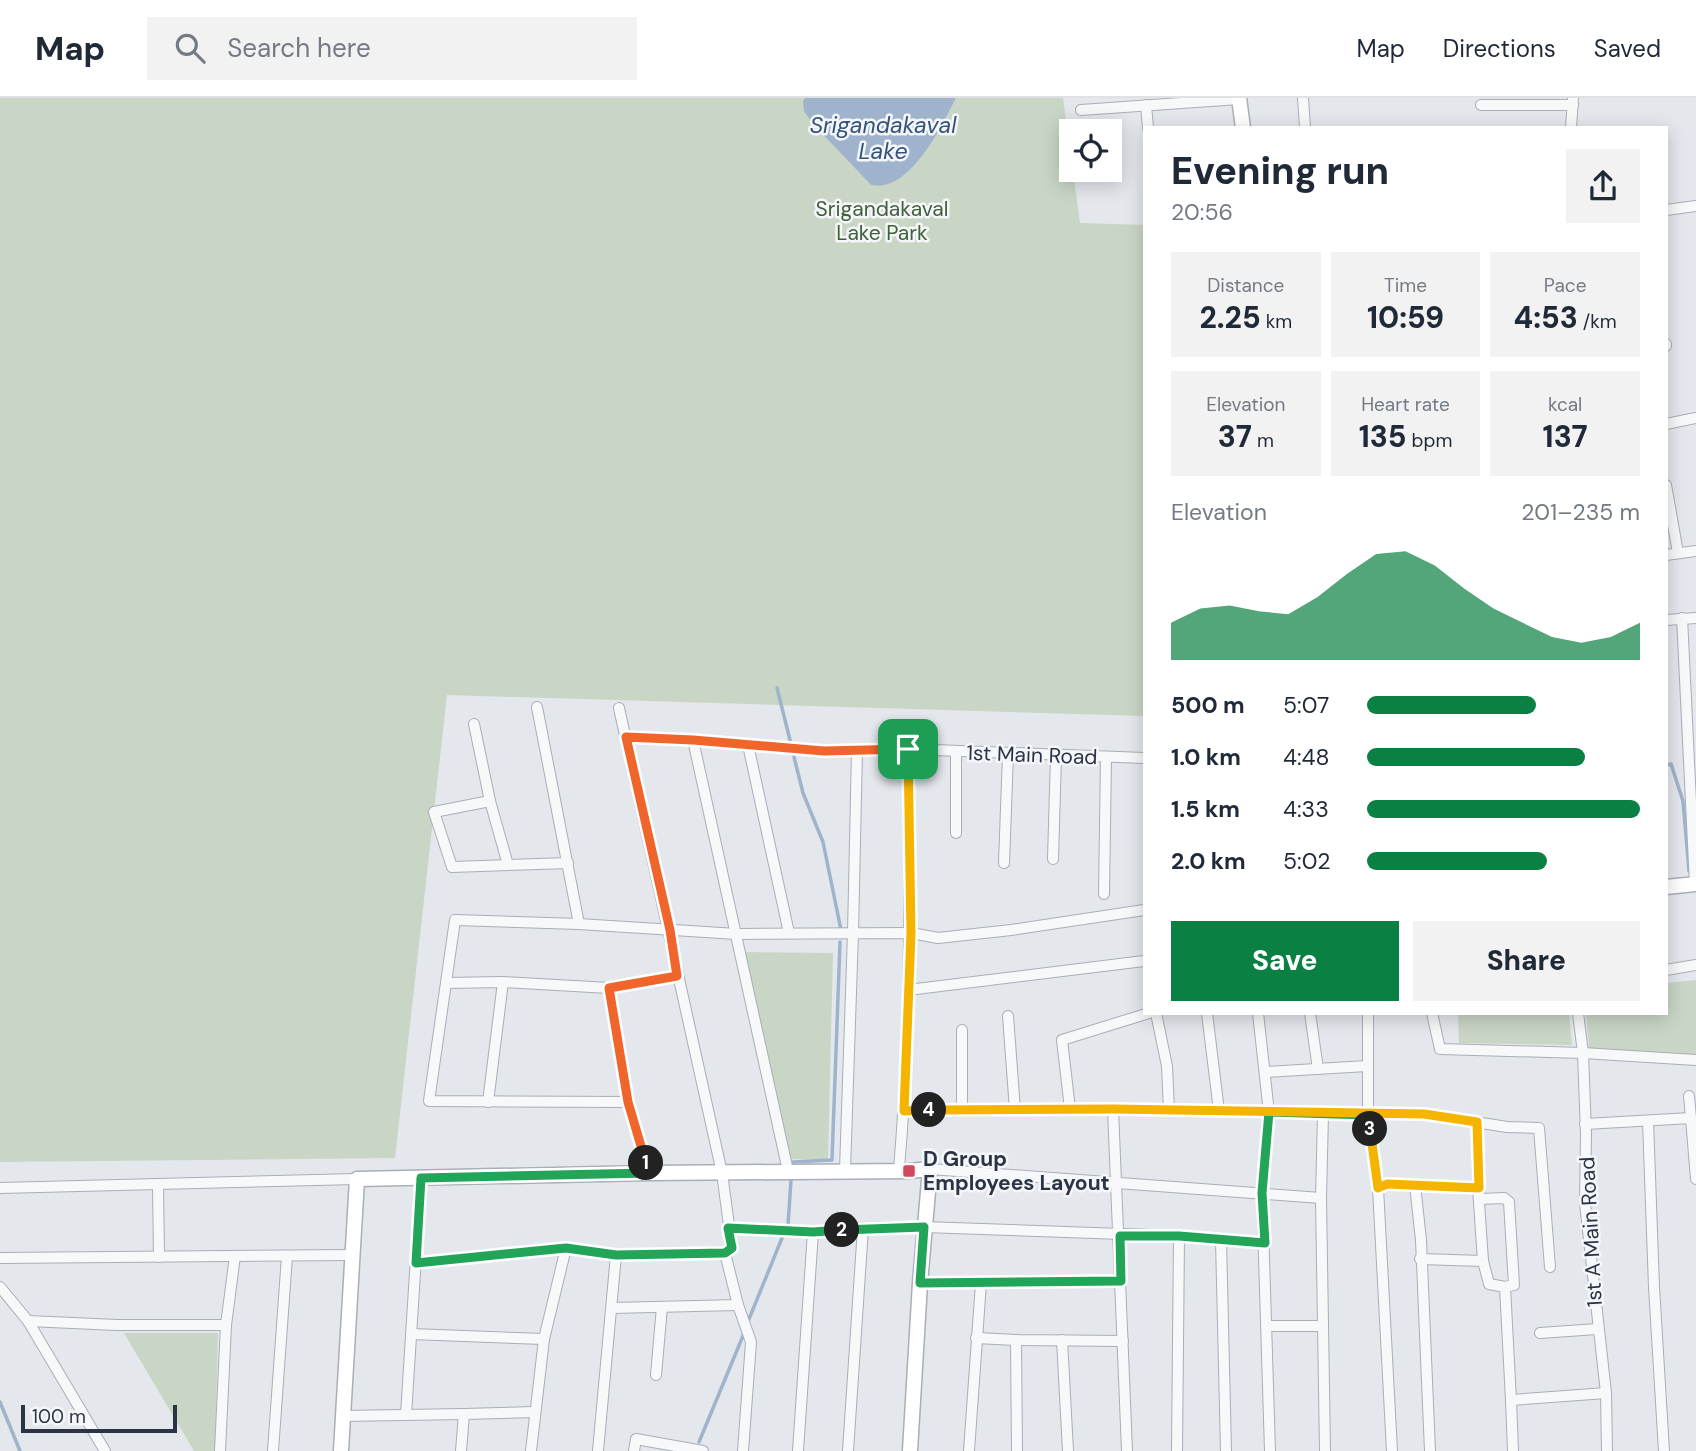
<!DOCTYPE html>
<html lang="en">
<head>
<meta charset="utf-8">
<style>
	body { margin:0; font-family:"DM Sans",sans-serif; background:#f2f2f3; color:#1f2937; height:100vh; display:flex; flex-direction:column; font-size:26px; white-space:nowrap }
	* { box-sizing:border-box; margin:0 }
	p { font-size:23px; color:#747a83 }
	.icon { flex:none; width:38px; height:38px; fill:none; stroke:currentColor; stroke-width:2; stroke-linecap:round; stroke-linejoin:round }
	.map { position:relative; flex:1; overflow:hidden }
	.drawer { position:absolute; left:1143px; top:28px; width:525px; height:889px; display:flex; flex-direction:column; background:#fff; border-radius:0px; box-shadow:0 4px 18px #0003 }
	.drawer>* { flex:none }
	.fabs { position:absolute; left:1059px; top:21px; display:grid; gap:14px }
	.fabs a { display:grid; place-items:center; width:63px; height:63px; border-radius:0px; background:#fff; box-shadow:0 4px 18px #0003; font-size:35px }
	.scale { position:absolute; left:21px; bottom:18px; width:156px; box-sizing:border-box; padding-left:7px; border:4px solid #2b3445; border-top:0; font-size:19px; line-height:24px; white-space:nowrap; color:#2b3445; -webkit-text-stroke:5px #f4f6f9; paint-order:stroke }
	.pin { position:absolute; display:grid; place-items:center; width:60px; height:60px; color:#fff; margin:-30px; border-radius:14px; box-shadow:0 4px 10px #0006 }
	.km { position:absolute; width:35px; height:35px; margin:-18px; border-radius:50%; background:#222; color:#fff; font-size:19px; line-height:35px; text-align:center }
	.round { display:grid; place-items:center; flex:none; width:74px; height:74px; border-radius:0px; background:#f2f2f3 }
	.headline { display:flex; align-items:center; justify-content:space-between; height:119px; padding:0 28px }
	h1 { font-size:38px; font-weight:800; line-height:52px }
	.metrics { display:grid; grid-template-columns:repeat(3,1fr); gap:10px; height:119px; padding:7px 28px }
	.metrics div { display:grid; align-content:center; border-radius:0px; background:#f2f2f3; text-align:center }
	.metrics b { font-size:30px; font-weight:800 }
	.metrics small { font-size:19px; font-weight:400 }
	.metrics p { font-size:19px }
	.chart { height:196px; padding:14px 28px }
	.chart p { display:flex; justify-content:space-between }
	.chart svg { width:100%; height:126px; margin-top:7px; fill:#0b8043; opacity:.7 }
	.cta { display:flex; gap:14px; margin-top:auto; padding:14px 28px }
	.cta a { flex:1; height:80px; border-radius:0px; background:#0b8043; color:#fff; font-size:28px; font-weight:800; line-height:80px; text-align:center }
	.cta a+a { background:#f2f2f3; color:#1f2937 }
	ul { padding:0 28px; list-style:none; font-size:23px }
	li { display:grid; grid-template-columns:112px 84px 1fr; align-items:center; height:52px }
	li i { height:18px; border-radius:9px; background:#0b8043 }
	header { display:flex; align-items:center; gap:42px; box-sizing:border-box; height:98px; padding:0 35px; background:#fff; border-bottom:2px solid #e0e1e3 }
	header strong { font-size:33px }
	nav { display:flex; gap:38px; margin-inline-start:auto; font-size:24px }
	.search { width:490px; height:63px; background:#f2f2f3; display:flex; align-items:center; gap:18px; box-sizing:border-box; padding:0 24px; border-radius:0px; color:#747a83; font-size:26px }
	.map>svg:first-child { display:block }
</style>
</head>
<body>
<header>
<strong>Map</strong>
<div class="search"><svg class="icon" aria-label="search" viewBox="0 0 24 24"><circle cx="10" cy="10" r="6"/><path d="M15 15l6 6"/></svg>Search here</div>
<nav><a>Map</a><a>Directions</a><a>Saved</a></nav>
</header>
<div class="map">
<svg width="1696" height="1353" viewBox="0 0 1696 1353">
	<rect width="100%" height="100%" fill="#e4e7ec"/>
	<g fill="#c9d6c5">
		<path d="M0 0H805L803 3 812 25 871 87C908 96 942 28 956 0H1063L1080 125 1144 127V618L447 597 395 1060 0 1064Z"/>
		<path d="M745 854 833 855 828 1062 791 1061Z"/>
		<path d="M1696 882V958L1589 951 1586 915H1666V885Z"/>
		<path d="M1458 915H1569L1572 947 1459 945Z"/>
		<path d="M124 1235H218L215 1353H194Z"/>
	</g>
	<path fill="#9fb4cc" d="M805 0H956C942 28 909 96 871 87L812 25 804 13 803 3Z"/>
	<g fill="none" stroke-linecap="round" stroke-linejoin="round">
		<g stroke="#9fb4cc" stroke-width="3.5">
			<path d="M777 590 790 642"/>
			<path d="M794 659 803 695 823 744 841 832"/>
			<path d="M1666 667 1671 666 1683 703 1689 773H1692"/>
			<path d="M793 1064 832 1062 840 844"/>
			<path d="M788 1127 791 1082"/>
			<path d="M747 1226 782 1140"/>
			<path d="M0 1304 20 1353"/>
			<path d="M699 1344 745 1233"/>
		</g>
		<g stroke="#a9aeb7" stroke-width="12">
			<g id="street">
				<path d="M1303 0 1305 30"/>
				<path d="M1146 7 1148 30"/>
				<path d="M1481 7H1573"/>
				<path d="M1081 12 1239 1"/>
				<path d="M1571 30 1573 0"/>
				<path d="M1666 112 1696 108"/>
				<path d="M1666 246V248"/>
				<path d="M1666 326 1696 320"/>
				<path d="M1666 387 1678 455"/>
				<path d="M1666 457 1696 453"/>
				<path d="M1682 520 1695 786"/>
				<path d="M1666 522 1696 520"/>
				<path d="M537 609 579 826"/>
				<path d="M474 626 490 703 434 714 452 769 568 765"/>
				<path d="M626 639 693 642 824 653 908 651 1144 660"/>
				<path d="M693 642 788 1073"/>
				<path d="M748 647 789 835"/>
				<path d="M490 703 508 767"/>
				<path d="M956 735V653"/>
				<path d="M1053 761 1056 658"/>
				<path d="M1004 765 1008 656"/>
				<path d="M1104 796 1106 660"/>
				<path d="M1666 872 1696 867"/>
				<path d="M447 885 503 884 609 890 677 878"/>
				<path d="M609 890 628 1004 649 1075"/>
				<path d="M908 892 1144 863"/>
				<path d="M1156 915 1167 968 1169 1012"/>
				<path d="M1207 915 1219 1013"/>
				<path d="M1258 915 1269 1015 1262 1095 1270 1353"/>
				<path d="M1310 915 1318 971"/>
				<path d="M1368 915V1017L1377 1085 1378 1090 1387 1086 1415 1087 1421 1142 1430 1353"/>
				<path d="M1432 915 1440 951 1583 955 1696 962"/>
				<path d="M1578 915 1583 955 1586 1036 1585 1105 1606 1295 1607 1353"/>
				<path d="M1008 918 1015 1012"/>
				<path d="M1266 974 1367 968"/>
				<path d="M1689 998 1691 1020"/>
				<path d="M488 1004 503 884"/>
				<path d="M628 1004 429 1003 455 822 579 826 737 836 911 835 938 840 1011 832 1144 812"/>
				<path d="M1070 1011 1062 942 1149 915"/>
				<path d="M1113 1011 1127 1353"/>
				<path d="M962 1012V932"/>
				<path d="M904 1013 1113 1011 1424 1016 1507 1029 1539 1030 1550 1169"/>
				<path d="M1323 1016 1321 1100 1325 1353"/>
				<path d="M1648 1023 1654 1189 1664 1353"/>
				<path d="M1477 1024 1478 1090"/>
				<path d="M1585 1026 1691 1020 1696 1081"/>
				<path d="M899 1071C911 931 910 791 908 651"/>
				<path d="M930 1071 1321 1100"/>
				<path d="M845 1072 853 835 857 652"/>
				<path d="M158 1086 159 1159"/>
				<path d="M1415 1087 1478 1090 1483 1163 1420 1161"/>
				<path d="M0 1090 357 1081"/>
				<path d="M1378 1090 1392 1353"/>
				<path d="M1479 1101 1504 1100 1509 1104 1514 1187 1505 1189 1511 1302"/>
				<path d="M728 1130 813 1134 863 1130 924 1129 1179 1138 1265 1145"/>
				<path d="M1221 1142 1226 1353"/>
				<path d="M725 1155 738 1207 751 1244 743 1353"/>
				<path d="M0 1160 352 1157"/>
				<path d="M1483 1163 1489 1186 1505 1189"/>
				<path d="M416 1165 566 1150 616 1157 725 1155 732 1150 722 1075 619 610"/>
				<path d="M920 1185 1121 1183"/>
				<path d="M0 1189 28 1223 105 1353"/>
				<path d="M612 1210 738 1207"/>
				<path d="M28 1223 117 1227H226"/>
				<path d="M1267 1228H1323"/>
				<path d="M1540 1235 1597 1231"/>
				<path d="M411 1236 544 1241"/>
				<path d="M976 1240 1016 1242 1123 1243"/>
				<path d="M1016 1242 1017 1353"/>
				<path d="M1062 1242 1068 1353"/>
				<path d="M656 1277 662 1209"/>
				<path d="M406 1317 421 1080"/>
				<path d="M342 1318 464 1316"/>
				<path d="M220 1353 226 1227 235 1158"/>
				<path d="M273 1353 287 1158"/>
				<path d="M461 1353 464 1316 535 1314"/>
				<path d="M531 1353 544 1241 566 1150"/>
				<path d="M598 1353 616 1157"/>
				<path d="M634 1353 636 1341 703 1353"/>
				<path d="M798 1353 813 1134"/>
				<path d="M848 1353 863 1130"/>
				<path d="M969 1353 981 1185"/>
				<path d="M1177 1353 1179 1138"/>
				<path d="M1513 1353 1511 1302 1606 1295"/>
			</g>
		</g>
		<g stroke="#a9aeb7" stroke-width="17">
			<g id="secondary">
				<path d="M1239 0 1243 30"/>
				<path d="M1666 789 1696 786"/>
				<path d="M341 1353 357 1081 649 1075 909 1073 930 1071 920 1185 910 1353"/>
			</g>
		</g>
		<use href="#street" stroke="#f7f8fa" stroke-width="10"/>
		<use href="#secondary" stroke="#fff" stroke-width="14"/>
	</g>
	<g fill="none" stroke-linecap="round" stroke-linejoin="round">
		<g stroke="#fff" stroke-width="14">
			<path id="split-1" d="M646 1065 628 1004 609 890 677 878 670 832 626 639 693 642 824 653 908 651"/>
		</g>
		<g stroke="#fff" stroke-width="14">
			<path id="split-2" d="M646 1065 649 1075 421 1080 416 1165 566 1150 616 1157 725 1155 732 1150 728 1130 813 1134 842 1132"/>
		</g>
		<g stroke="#fff" stroke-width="14">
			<path id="split-3" d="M842 1132 924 1129 920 1185 1121 1183 1120 1138H1179L1265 1145 1262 1095 1269 1014 1368 1017 1370 1031"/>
		</g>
		<g stroke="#fff" stroke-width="14">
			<path id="split-4" d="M929 1012 1113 1011 1424 1016 1477 1024 1479 1090 1387 1086 1378 1090 1370 1031"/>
		</g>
		<g stroke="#fff" stroke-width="14">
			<path id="split-5" d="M908 651 911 835 904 1013 929 1012"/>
		</g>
		<use href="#split-1" stroke="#f0652b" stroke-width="9"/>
		<use href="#split-2" stroke="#22a559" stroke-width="9"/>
		<use href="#split-3" stroke="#22a559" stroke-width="9"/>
		<use href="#split-4" stroke="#f5b400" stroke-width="9"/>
		<use href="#split-5" stroke="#f5b400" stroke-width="9"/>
	</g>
	<rect fill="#d1495b" stroke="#f4f6f9" stroke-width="2.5" x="902" y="1066" width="14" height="14" rx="3.5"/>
	<g text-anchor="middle" stroke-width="5" stroke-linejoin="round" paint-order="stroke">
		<g font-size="21" fill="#3f6138" stroke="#f4f6f9">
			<text x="882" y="118">Srigandakaval<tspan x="882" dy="24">Lake Park</tspan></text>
		</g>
		<g font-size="21" fill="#2b3445" stroke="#f4f6f9">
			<text transform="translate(1032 657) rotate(2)" y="7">1st Main Road</text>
			<text transform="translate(1591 1134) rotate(-93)" y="7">1st A Main Road</text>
		</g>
		<g font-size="21" font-weight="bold" fill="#2b3445" stroke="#f4f6f9" text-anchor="start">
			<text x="923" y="1068">D Group<tspan x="923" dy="24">Employees Layout</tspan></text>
		</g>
		<g font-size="23" font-style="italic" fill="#34527a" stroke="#f4f6f9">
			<text x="883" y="35">Srigandakaval<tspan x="883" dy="26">Lake</tspan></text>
		</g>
	</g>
</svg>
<div class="fabs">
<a><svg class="icon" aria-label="locate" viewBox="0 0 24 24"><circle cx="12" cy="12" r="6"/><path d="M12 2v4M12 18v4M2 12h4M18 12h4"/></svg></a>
</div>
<div class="scale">100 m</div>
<div class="pin" style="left:908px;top:651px;background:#1e9e55"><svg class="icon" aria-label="arrive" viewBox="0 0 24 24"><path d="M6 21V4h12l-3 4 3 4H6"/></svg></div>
<b class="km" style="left:646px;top:1065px">1</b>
<b class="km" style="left:842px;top:1132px">2</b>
<b class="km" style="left:1370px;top:1031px">3</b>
<b class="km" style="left:929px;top:1012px">4</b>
<section class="drawer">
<div class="headline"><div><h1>Evening run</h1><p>20:56</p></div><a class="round"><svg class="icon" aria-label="share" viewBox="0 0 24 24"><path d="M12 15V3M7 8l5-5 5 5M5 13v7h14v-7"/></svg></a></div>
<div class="metrics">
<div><p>Distance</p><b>2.25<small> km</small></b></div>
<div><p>Time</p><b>10:59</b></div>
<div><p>Pace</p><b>4:53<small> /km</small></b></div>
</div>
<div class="metrics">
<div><p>Elevation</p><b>37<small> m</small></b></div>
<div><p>Heart rate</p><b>135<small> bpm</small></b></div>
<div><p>kcal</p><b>137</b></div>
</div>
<div class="chart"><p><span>Elevation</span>201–235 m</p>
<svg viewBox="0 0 160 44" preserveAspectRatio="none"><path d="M0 44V31L10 26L20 25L30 27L40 28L50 22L60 14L70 7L80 6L90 11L100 19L110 26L120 31L130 36L140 38L150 36L160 31V44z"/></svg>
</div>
<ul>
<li><b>500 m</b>5:07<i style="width:62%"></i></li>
<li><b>1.0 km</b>4:48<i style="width:80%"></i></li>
<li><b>1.5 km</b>4:33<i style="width:100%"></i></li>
<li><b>2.0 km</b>5:02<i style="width:66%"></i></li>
</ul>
<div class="cta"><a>Save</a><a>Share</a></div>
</section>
</div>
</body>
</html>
